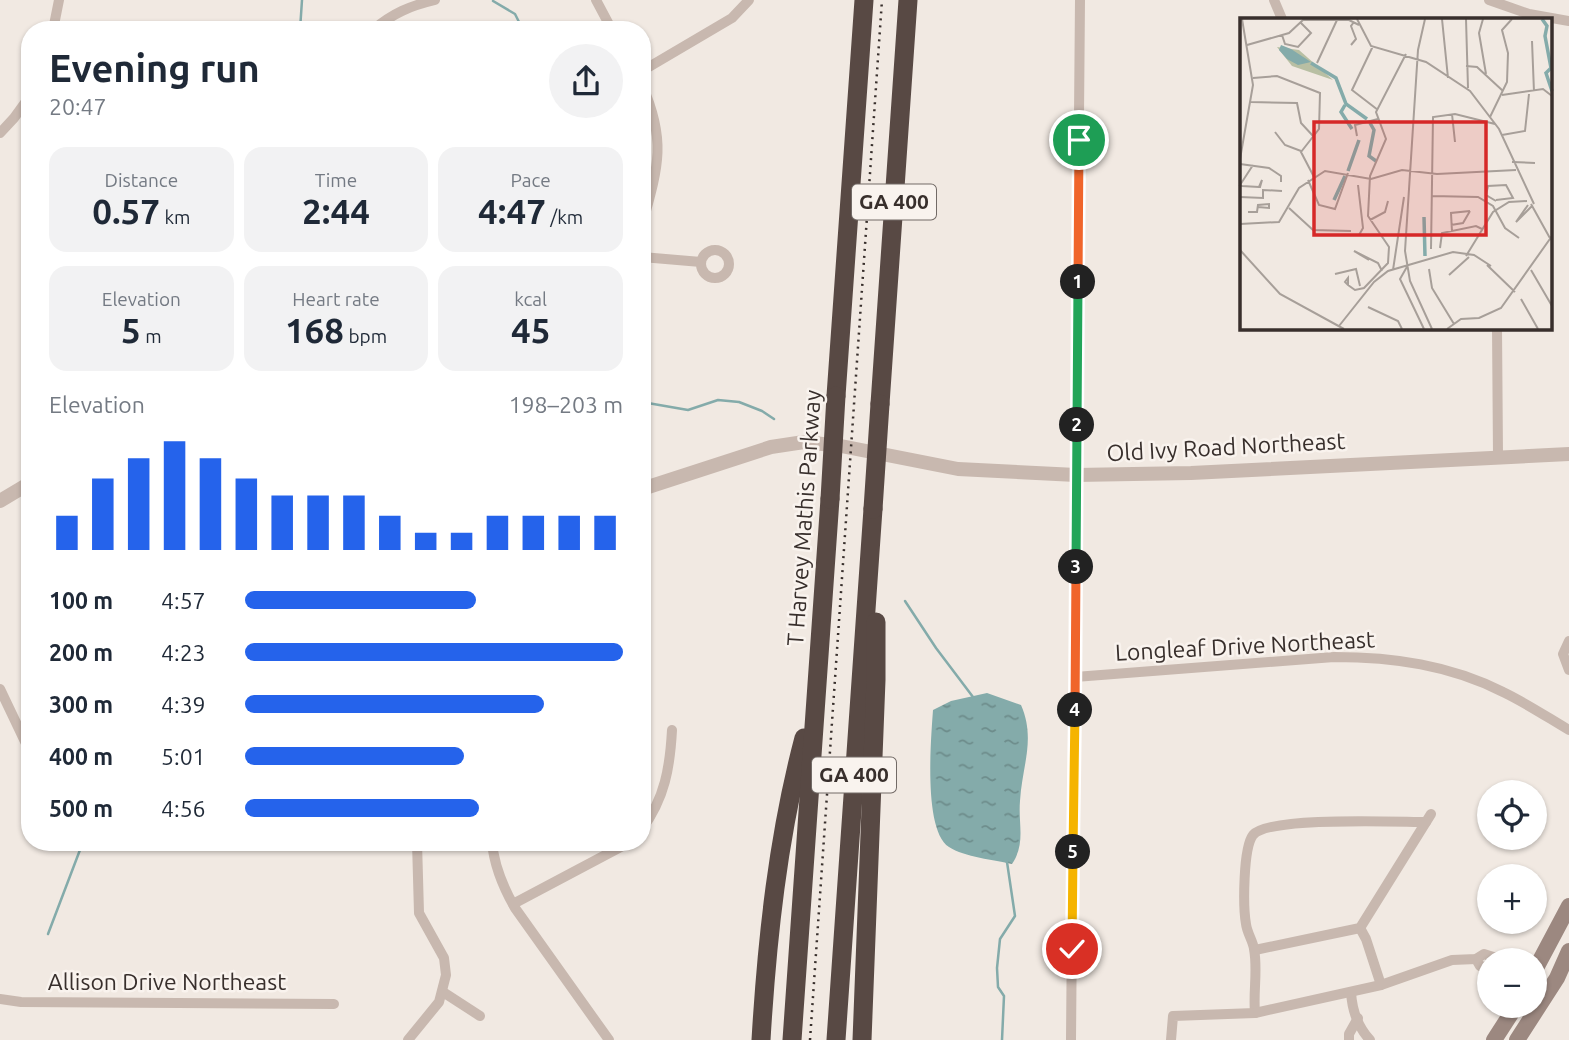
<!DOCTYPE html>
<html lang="en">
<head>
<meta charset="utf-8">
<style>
	body { margin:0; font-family:Ubuntu,sans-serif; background:#f2f2f3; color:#1f2937; height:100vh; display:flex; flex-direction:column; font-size:26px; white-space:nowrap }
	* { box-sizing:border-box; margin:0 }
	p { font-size:23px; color:#747a83 }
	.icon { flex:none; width:38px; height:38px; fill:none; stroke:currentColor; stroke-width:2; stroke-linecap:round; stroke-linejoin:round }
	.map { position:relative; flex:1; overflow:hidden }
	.panel { position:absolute; left:21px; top:21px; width:630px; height:830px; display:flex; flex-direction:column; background:#fff; border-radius:28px; box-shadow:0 2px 5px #0004 }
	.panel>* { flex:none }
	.tools { position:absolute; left:1477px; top:780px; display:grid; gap:14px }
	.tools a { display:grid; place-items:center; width:70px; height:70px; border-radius:50%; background:#fff; box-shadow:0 2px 5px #0004; font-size:35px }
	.pin { position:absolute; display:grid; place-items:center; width:60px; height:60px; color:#fff; margin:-30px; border:4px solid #fff; border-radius:50%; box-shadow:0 2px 7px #0007 }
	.km { position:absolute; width:35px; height:35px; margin:-18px; border-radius:50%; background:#222; color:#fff; font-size:19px; line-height:35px; text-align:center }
	.round { display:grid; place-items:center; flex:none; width:74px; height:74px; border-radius:37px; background:#f2f2f3 }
	.headline { display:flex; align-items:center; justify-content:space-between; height:119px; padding:0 28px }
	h1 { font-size:38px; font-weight:600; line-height:52px }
	.figures { display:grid; grid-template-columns:repeat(3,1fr); gap:10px; height:119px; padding:7px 28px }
	.figures div { display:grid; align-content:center; border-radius:18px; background:#f2f2f3; text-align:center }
	.figures b { font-size:35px; font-weight:600 }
	.figures small { font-size:19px; font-weight:400 }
	.figures p { font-size:19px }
	.chart { height:196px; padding:14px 28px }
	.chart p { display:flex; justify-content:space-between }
	.chart svg { width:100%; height:126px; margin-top:7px; stroke:#2563eb; stroke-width:6 }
	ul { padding:0 28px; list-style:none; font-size:23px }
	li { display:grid; grid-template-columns:112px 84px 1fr; align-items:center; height:52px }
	li i { height:18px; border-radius:9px; background:#2563eb }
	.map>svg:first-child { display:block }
</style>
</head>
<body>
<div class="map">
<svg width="1569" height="1040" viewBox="0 0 1569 1040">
	<defs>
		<pattern id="water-ripples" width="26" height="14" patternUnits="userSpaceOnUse" patternTransform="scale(1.75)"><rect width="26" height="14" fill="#84abaa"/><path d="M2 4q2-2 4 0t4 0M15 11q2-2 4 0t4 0" fill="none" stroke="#6d8c8b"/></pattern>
	</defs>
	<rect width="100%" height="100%" fill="#f1e9e2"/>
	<path fill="url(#water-ripples)" d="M987 693 1021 705C1036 739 1022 766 1020 801 1018 824 1026 843 1012 864 995 860 964 857 949 847 923 830 931 739 933 710L951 701Z"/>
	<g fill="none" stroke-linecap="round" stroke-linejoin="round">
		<g stroke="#84abaa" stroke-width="2.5">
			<path d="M493 1 515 14 523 30"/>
			<path d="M300 30 302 0"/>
			<path d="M642 402 688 410 718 400 739 402 762 411 774 419"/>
			<path d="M905 601 936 648 973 697"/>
			<path d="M48 934 83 842"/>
			<path d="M1002 1040 1004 996 998 987 997 968 1000 939 1015 916 1007 862"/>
		</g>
		<g stroke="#c8b8af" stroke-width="10">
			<path d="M596 0 612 30"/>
			<path d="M1274 0 1282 19"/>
			<path d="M1489 0 1529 14 1569 21"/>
			<path d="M53 30 59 0"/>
			<path d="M373 30C393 13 410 6 435 0"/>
			<path d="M642 71 732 18 749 0"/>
			<path d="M642 85C667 141 658 168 642 225"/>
			<path d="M0 133 14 118 30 96"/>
			<circle cx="715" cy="264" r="14"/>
			<path d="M642 257 701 262"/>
			<path d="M1497 327 1498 456"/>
			<path d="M1569 641 1563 654 1569 670"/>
			<path d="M1075 677 1334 657C1393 657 1450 665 1503 692 1526 703 1547 717 1569 730"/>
			<path d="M0 689 30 752"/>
			<path d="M642 829C665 798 670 767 672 730"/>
			<path d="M492 842C494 866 503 887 515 908L609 1040"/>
			<path d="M513 904 630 842"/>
			<path d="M1360 928 1366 939 1381 985"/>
			<path d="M1255 950 1360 928 1431 814"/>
			<path d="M1476 959 1480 966 1489 968"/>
			<path d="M1535 982 1549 990"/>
			<path d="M443 992 480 1016"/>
			<path d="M1351 992C1352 1009 1358 1027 1370 1040"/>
			<path d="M0 999 21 1002 334 1004"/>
			<path d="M1255 1013C1253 992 1258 970 1254 949 1253 941 1247 933 1246 924 1243 907 1243 848 1253 835 1269 816 1397 822 1426 822"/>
			<path d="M408 1040 439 1002 446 975 444 958 419 913 417 842"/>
			<path d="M1071 1040 1080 0"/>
			<path d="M1171 1040 1173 1016 1255 1013 1381 985 1452 960 1476 959 1484 954 1506 961"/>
			<path d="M1349 1040V1034L1358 1018"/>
		</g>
		<g stroke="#c8b8af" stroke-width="14">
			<path d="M642 489 771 447 804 442 841 446 958 469 1076 475 1191 473 1569 454"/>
			<path d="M0 501 30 483"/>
		</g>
		<g stroke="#9c8880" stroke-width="16">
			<path d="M1535 970 1569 906"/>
			<path d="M1494 1040 1516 1006"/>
			<path d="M1517 1040 1557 978 1569 951"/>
		</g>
		<g stroke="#584944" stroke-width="19">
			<path d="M836 396 864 0"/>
			<path d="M880 404 908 0"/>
			<path d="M761 1040C767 939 778 836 804 738"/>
			<path d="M792 1040 830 499"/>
			<path d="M836 1040 873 509"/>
			<path d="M862 1040 876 680V622"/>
		</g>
		<path stroke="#382f2c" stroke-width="2.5" stroke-dasharray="2 5" stroke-linecap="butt" d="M810 1040 882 0"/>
		<g stroke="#584944" stroke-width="19">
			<path d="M830 499 836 396"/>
			<path d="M873 509 880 404"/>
		</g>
	</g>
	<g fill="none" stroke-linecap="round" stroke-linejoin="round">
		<g stroke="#fff" stroke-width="14">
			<path id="split-1" d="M1078 282 1079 140"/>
		</g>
		<g stroke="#fff" stroke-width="14">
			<path id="split-2" d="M1077 425 1078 282"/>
		</g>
		<g stroke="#fff" stroke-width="14">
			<path id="split-3" d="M1076 567 1077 425"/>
		</g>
		<g stroke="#fff" stroke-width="14">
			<path id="split-4" d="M1075 710 1076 567"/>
		</g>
		<g stroke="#fff" stroke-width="14">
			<path id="split-5" d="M1073 852 1075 710"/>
		</g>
		<g stroke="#fff" stroke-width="14">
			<path id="split-6" d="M1072 949 1073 852"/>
		</g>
		<use href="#split-1" stroke="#f0652b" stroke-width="9"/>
		<use href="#split-2" stroke="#22a559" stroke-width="9"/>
		<use href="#split-3" stroke="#22a559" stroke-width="9"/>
		<use href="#split-4" stroke="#f0652b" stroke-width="9"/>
		<use href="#split-5" stroke="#f5b400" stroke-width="9"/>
		<use href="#split-6" stroke="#f5b400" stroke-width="9"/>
	</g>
	<g text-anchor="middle" stroke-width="5" stroke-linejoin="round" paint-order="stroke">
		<g fill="#f9f3ee" stroke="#726a66" stroke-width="2">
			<rect x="852" y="184.5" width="84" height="35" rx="5"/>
			<rect x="812" y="757.5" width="84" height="35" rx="5"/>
		</g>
		<g font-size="21" font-weight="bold" fill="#382f2c">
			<text x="894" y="209">GA 400</text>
			<text x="854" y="782">GA 400</text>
		</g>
		<g font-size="23" fill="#382f2c" stroke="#f9f3ee">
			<text transform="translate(1226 447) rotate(-3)" y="8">Old Ivy Road Northeast</text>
			<text transform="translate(804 518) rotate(-86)" y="8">T Harvey Mathis Parkway</text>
			<text transform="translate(1245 646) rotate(-3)" y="8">Longleaf Drive Northeast</text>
			<text x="167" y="990">Allison Drive Northeast</text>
		</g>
	</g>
	<g transform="translate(1240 18)">
		<rect width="312" height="312" fill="#f1e9e2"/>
		<path d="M37 29 59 32 93 62 52 48Z" fill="#b8bfa3"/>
		<path d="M41 27 51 31 71 44 58 47 47 41 39 32Z" fill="#84abaa"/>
		<path fill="none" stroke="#84abaa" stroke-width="3.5" d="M302 1 307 8 305 18 311 50 306 55 312 73M71 45 96 60 106 86 127 101M105 87 101 94 112 111M130 105 134 112 129 138 136 143M108 153 119 122M94 182 105 158M184 199 185 238"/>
		<path fill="none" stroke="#a79f99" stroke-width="2" d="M117 1 131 28 186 44 230 73 259 111 294 186M185 1 178 32 165 233 170 263 192 311M202 1 208 60M226 1 228 70M243 1 239 15 246 56M42 17 45 26 58 29 71 15 60 4M292 23 294 74M7 27 49 15 63 2H109L119 7M111 27 116 21 111 8 114 4M133 28 112 72 138 92M77 45 97 2M226 48 237 49 263 73M13 60 37 58 80 75 79 111 61 134 74 159M262 77 303 71 312 78M11 84 57 85 61 105 74 119M212 96 215 124M250 99 267 64 268 35 262 12 272 1M35 114 45 127 61 133M262 117 285 113 289 76M117 118 115 107 138 101M0 141 13 67 2 1M272 144 295 145M0 146 29 150 41 158V164M13 147 0 167 2 168 19 169H20L22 162 19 169M68 162 79 187 95 191 108 155M118 167 123 210 119 217M192 178 238 179 253 188 265 210 279 220M0 179 23 180V172L42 173M256 183 246 177 248 168 266 167 273 180 256 182M291 186 311 222M288 187 276 204 292 188M49 190 73 212 111 213M8 194H17L18 187 29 186V190L18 189M130 202 145 194 148 183M0 206 39 204 59 170 85 153 131 161 162 152 197 156 276 152M211 207 223 205 230 193M212 214 211 195 230 193M200 230 202 215 236 208 242 211M191 231 193 99 215 96 255 106M0 232 40 276 104 311M226 238 253 194 269 184 287 183M129 242 114 233 138 245 142 253M168 247 160 261 184 311M247 247 275 274M189 251 192 270 214 306M153 252 164 179M291 252 312 288M95 256 116 251 120 268M209 257 229 239M108 267V260L105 264 108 267 115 272 124 270 148 245 149 229 128 198 130 158 146 121 136 94 166 36M281 281 298 311M128 289 158 303 162 311M99 308 134 264 148 253 213 234 234 237 251 248M207 311 221 301 239 300 261 290 312 218"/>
		<path fill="#d62828" fill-opacity="0.15" stroke="#d62828" stroke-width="3.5" d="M74 104H246V217H74Z"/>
		<rect width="312" height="312" fill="none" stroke="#382f2c" stroke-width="3.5"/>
	</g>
</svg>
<div class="tools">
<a><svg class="icon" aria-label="locate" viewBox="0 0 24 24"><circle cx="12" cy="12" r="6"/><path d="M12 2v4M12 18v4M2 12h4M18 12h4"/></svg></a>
<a>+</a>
<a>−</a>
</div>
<div class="pin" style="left:1079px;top:140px;background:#1e9e55"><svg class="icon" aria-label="arrive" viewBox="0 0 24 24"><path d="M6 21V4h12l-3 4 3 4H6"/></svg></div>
<div class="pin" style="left:1072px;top:949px;background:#d93025"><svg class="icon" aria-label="check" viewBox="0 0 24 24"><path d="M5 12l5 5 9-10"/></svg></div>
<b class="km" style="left:1078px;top:282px">1</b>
<b class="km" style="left:1077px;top:425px">2</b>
<b class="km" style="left:1076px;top:567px">3</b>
<b class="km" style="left:1075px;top:710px">4</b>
<b class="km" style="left:1073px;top:852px">5</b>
<section class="panel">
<div class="headline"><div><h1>Evening run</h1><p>20:47</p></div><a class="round"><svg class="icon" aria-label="share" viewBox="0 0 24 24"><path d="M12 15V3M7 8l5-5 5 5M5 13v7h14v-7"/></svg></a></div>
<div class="figures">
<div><p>Distance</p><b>0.57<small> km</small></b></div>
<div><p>Time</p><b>2:44</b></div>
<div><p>Pace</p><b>4:47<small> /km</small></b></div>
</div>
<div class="figures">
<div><p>Elevation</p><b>5<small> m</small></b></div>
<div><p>Heart rate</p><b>168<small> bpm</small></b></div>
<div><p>kcal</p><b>45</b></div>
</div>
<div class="chart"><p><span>Elevation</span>198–203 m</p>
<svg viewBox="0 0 160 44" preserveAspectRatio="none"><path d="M5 44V32M15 44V19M25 44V12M35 44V6M45 44V12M55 44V19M65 44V25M75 44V25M85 44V25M95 44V32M105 44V38M115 44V38M125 44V32M135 44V32M145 44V32M155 44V32"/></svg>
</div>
<ul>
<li><b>100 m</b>4:57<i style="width:61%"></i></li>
<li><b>200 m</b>4:23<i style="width:100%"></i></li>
<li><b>300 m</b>4:39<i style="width:79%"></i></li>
<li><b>400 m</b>5:01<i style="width:58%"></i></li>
<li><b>500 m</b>4:56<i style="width:62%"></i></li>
</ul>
</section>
</div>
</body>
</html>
